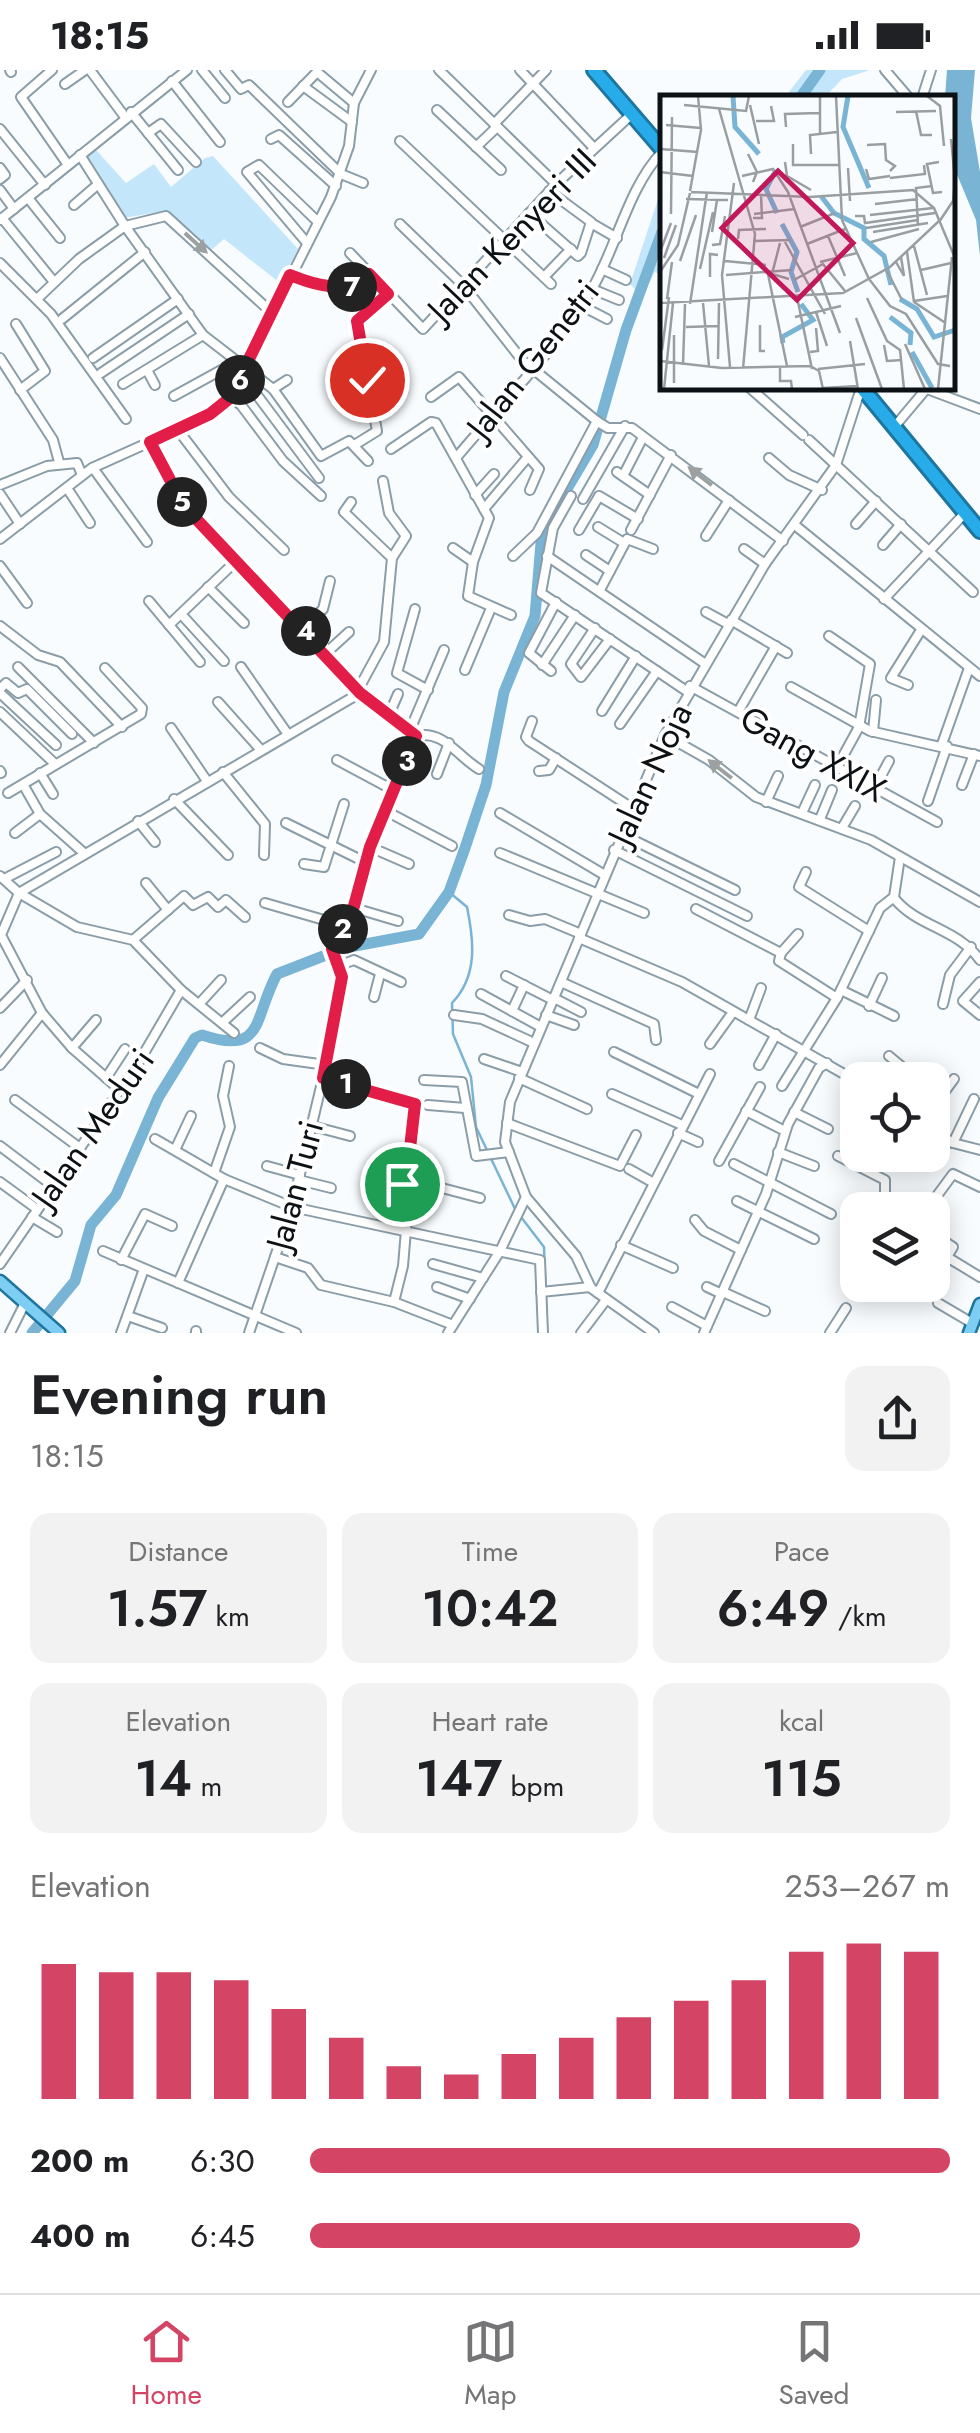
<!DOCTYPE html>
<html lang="en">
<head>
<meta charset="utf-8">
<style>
	body { margin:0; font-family:Jost,sans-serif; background:#f2f2f2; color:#202124; height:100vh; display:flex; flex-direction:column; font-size:38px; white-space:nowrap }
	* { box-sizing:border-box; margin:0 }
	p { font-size:32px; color:#757577 }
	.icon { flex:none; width:55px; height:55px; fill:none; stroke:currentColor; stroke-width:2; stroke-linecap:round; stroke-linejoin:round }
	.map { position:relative; height:1263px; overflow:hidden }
	.details { display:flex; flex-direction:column; background:#fff; flex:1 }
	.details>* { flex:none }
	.controls { position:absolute; left:840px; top:992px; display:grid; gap:20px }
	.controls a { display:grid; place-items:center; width:110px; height:110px; border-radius:20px; background:#fff; box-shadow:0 5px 25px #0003; font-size:50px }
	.pin { position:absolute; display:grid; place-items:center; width:85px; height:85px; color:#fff; margin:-42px; border:5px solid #fff; border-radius:50%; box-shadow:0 2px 10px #0007 }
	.km { position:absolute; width:50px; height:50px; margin:-25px; border-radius:50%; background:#222; color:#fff; font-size:28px; line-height:50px; text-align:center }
	.round { display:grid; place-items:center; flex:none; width:105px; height:105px; border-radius:20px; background:#f2f2f2 }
	.summary { display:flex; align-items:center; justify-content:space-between; height:170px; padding:0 30px }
	h1 { font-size:55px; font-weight:600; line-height:75px }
	.metrics { display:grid; grid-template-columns:repeat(3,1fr); gap:15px; height:170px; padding:10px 30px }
	.metrics div { display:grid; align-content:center; border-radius:20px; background:#f2f2f2; text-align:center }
	.metrics b { font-size:50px; font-weight:600 }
	.metrics small { font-size:28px; font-weight:400 }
	.metrics p { font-size:28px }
	.chart { height:280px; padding:20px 30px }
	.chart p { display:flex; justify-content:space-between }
	.chart svg { width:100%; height:180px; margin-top:10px; stroke:#d44465; stroke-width:6 }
	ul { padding:0 30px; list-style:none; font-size:32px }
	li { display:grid; grid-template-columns:160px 120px 1fr; align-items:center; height:75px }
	li i { height:25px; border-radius:12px; background:#d44465 }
	.status { display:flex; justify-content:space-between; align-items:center; height:70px; padding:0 50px; background:#fff; direction:ltr }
	.status svg { height:28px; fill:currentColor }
	.dock { display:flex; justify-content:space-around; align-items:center; height:140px; border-top:2px solid #e0e0e0; background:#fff; font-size:28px; color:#757577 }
	.dock a { display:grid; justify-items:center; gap:5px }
	.dock .on { color:#d44465 }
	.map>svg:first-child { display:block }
</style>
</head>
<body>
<div class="status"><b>18:15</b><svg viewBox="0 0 49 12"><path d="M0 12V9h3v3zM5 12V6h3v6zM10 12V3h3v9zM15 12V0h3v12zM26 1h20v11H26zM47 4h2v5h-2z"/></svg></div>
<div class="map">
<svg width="980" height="1263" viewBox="0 0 980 1263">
	<rect width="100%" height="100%" fill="#f8fcfe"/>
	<g fill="#c4e6fb">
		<path d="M806 0H870L842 9 825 27H785Z"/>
		<path d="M96 80 126 113 154 94 171 117 205 88 213 86 298 179 280 213 224 169 209 182 164 141 124 148 86 88Z"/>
		<path d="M662 117V206L655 202 642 226 630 214Z"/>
	</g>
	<path fill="#7ab4d5" d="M947 0H975L971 48 980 102V186L976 150 953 95 952 28 945 27Z"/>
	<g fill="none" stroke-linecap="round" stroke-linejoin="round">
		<g stroke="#7ab4d5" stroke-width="2.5">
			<path d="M449 822 467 837C474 871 478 906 452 933L453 964 471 1007 476 1057 516 1141"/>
			<path d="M521 1147 544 1177 547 1263"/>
		</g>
		<g stroke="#7ab4d5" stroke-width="11">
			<path d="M800 28 820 0"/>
			<path d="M32 1263 75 1211 91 1155 116 1125 158 1028 195 968 202 965C265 986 253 948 277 904L344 878 419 864 449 822 465 778 486 715 504 622 535 546 542 461 593 375 626 260 662 162"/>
		</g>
		<g stroke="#8b9da8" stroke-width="12">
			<g id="minor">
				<path d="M10 0 11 2"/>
				<path d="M52 0 21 27 68 95"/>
				<path d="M90 0 125 47"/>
				<path d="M202 0 225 28"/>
				<path d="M225 0 241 19 249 15 341 104 363 113"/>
				<path d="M439 0 556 114"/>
				<path d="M520 0 594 78"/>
				<path d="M885 0 909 28"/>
				<path d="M172 11 220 72"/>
				<path d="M65 14 85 0"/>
				<path d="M303 16 352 52"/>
				<path d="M922 28 931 0"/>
				<path d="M288 32 317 2 354 33"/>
				<path d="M437 40 501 100"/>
				<path d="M131 42 178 100"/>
				<path d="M494 54 546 0"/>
				<path d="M0 59 45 115"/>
				<path d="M148 63 161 54 196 92"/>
				<path d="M271 69 279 65 336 116"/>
				<path d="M400 71 551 214"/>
				<path d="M476 77 497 57"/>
				<path d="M80 85 125 156 166 146 271 242"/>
				<path d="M0 98 5 105 0 109"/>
				<path d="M0 120 14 139"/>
				<path d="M28 128 60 168"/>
				<path d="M74 135 96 116"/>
				<path d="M529 143 578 186 581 183 591 152 549 121"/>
				<path d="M2 148 54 212"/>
				<path d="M0 150 187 0"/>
				<path d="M591 153 617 168"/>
				<path d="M400 154 463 215 522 290 598 352 608 358H632L783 471"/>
				<path d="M307 173 247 102 259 95 318 152"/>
				<path d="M350 183 423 259 556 114 632 44"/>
				<path d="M0 193 51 244 126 349"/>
				<path d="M602 199 626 210"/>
				<path d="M290 205C320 217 343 223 369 204"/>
				<path d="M544 207 571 179"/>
				<path d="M592 219 619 230"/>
				<path d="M37 229 79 189 125 156 203 265 273 319 321 386 349 371 368 391"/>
				<path d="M582 236 607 249"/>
				<path d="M62 249 145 182"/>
				<path d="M16 254 45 301 20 320"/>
				<path d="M0 288 53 370 59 392"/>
				<path d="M93 288 178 229"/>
				<path d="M147 300 155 315"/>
				<path d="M101 303 189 244"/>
				<path d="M123 314 203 265"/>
				<path d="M238 315 257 325 319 408"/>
				<path d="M750 318 803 365"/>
				<path d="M273 319 287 310"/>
				<path d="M368 319 404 311"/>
				<path d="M927 319 980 339"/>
				<path d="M174 326 234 293"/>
				<path d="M431 327 459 307 539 399 530 420"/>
				<path d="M230 328 241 335 283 391 321 426"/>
				<path d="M895 356 927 318"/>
				<path d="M178 360 229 427 284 480"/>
				<path d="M809 370 973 522"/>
				<path d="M150 372 184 435 360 623 416 666"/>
				<path d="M356 374 377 361 357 251 388 223"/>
				<path d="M391 379 431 352 436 353 489 448 473 492 468 526 511 545"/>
				<path d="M456 388C499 336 559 277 592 219 617 176 628 118 662 82"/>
				<path d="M769 388 789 405 822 420"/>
				<path d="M93 398 147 472"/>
				<path d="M617 402 650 425"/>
				<path d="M623 406 643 367"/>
				<path d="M0 415 47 396 77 393 82 405"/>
				<path d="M67 418 90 453"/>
				<path d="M0 424 20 454"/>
				<path d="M475 425 494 404"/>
				<path d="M571 426 553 458 541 523 688 622"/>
				<path d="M583 429 625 356"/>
				<path d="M351 432 344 442 392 488"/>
				<path d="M484 439 527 388"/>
				<path d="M856 454 876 431"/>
				<path d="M796 456 980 606"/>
				<path d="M598 457 624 473"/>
				<path d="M579 460 599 426 638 449"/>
				<path d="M631 460 671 385"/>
				<path d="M706 466 729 430"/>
				<path d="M0 469 92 398 210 345 230 328 331 127 349 76 354 33 371 0"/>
				<path d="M883 475 901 454"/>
				<path d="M453 478 473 492"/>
				<path d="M744 479 765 494"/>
				<path d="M586 485 610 501"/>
				<path d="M513 486 537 463 597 351"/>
				<path d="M547 486 704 593"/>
				<path d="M0 496 27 533"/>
				<path d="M208 517 244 553"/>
				<path d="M600 520 627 469 653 479"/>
				<path d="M884 529 965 443"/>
				<path d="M149 531 200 592"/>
				<path d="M415 539 397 603 428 620"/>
				<path d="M706 542 728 554"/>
				<path d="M181 544 224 591"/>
				<path d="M731 550 787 583"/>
				<path d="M169 555 236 491"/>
				<path d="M0 556 38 585 60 592 122 657"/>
				<path d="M595 558 571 594 581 607 610 569"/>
				<path d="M304 559 323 539 330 511"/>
				<path d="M829 566 870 594 859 657 837 697"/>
				<path d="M326 583 349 562"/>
				<path d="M542 595 575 545"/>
				<path d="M18 597 94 673"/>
				<path d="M241 597 287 663"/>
				<path d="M465 600 491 538"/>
				<path d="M551 601 529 583 556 532"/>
				<path d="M908 615 891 608 921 560"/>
				<path d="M690 616 937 752"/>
				<path d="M791 617 870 661 980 686"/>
				<path d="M0 619 6 613 18 623 27 619 72 664"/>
				<path d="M358 620 384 572 392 488 406 466 389 443 383 411"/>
				<path d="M0 623 56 675"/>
				<path d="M218 632 260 679"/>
				<path d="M602 641 636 586"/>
				<path d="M0 642 54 693"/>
				<path d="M738 642 776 576"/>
				<path d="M388 647 398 624"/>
				<path d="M532 651 526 667 529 671 632 738"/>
				<path d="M620 654 657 601"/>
				<path d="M171 658 207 711"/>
				<path d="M410 660 444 580"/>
				<path d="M873 662 876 630"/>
				<path d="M665 665 709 690 756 727 871 770 980 832"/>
				<path d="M416 666C443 659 458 687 479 699"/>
				<path d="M942 674 969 598"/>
				<path d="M337 690 393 720"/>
				<path d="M0 701 1 703"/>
				<path d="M539 701 549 700 556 688"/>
				<path d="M223 702 265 754 264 785"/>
				<path d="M40 703 53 724"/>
				<path d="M437 704 449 673"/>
				<path d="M962 715 974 684"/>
				<path d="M24 716 40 744 85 784"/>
				<path d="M874 719 889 691"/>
				<path d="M8 723 141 644 142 638 105 598"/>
				<path d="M174 729 228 785"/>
				<path d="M928 731 947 676"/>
				<path d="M766 732 778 706"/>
				<path d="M384 740 452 776"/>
				<path d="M500 743 603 804"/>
				<path d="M802 743 815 715"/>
				<path d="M820 749 832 720"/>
				<path d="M138 751 155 772"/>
				<path d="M286 753 365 792"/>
				<path d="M842 758 855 736"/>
				<path d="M15 763 40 744"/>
				<path d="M621 764 735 820"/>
				<path d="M370 777 409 794"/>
				<path d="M614 780 747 846"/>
				<path d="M500 783 644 843"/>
				<path d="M304 794 324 797 344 734"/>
				<path d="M806 802 799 817 869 861"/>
				<path d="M0 806 19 823 77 857 133 870 181 920 234 963"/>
				<path d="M4 809 56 782"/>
				<path d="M146 813 168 840"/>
				<path d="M894 828C917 857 957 858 980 890"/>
				<path d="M265 833 345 856"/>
				<path d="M354 838 398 851"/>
				<path d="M696 839 781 883"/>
				<path d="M509 845 530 851 545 849 581 864"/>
				<path d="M579 868 682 912 858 1012"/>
				<path d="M133 870 184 826 193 835 208 827 218 837 226 830 245 847"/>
				<path d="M781 883 779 891 837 928"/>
				<path d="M781 883 798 864"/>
				<path d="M338 896 354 890 401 912"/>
				<path d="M506 906 553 930"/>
				<path d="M561 912 654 954 656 970"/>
				<path d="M980 912 963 931 980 945"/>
				<path d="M841 920 894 946"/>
				<path d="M481 924 541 957"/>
				<path d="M374 927 380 904"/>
				<path d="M554 928 581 942"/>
				<path d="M200 933 221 910"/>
				<path d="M943 934 950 905 971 877"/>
				<path d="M869 936 882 908"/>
				<path d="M0 938 27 910"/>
				<path d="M512 941 524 915"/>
				<path d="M454 945 482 949 534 973"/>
				<path d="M546 945 574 955"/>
				<path d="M749 950 761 918"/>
				<path d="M223 952 250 927"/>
				<path d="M710 974 733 942"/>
				<path d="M72 978 96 950"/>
				<path d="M260 978 283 989 326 995"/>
				<path d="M614 982 697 1023"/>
				<path d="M889 986 918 1010"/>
				<path d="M484 989 522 1002"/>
				<path d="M0 995 42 943"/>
				<path d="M759 995 776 964"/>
				<path d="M106 1008 125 979"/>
				<path d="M323 1008 415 1035 410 1078 401 1079 397 1099 411 1102"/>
				<path d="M519 1008 587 1039"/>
				<path d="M424 1010 462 1012 476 1086 509 1082"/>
				<path d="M782 1016 837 928 880 838 894 827 900 787"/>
				<path d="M120 1020 72 978 42 943 1 865 19 823 360 623"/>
				<path d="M612 1024 682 1055"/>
				<path d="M15 1030 80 1078"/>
				<path d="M428 1035 465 1038"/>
				<path d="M932 1039 954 1009"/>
				<path d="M746 1041 785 1061"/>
				<path d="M794 1042 828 1059"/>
				<path d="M507 1053 620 1096 636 1065"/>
				<path d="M312 1056 350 1066"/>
				<path d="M932 1059 953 1073 980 1080"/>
				<path d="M678 1063 698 1072"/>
				<path d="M155 1069 224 1109 292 1137 540 1190 543 1263"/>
				<path d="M953 1073 974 1029"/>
				<path d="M0 1076 53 1116"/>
				<path d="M175 1080 191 1046"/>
				<path d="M778 1082 814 1096"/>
				<path d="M838 1086 885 1110V1127L898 1140"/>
				<path d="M719 1091 760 1017"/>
				<path d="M734 1094 831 1144"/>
				<path d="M267 1096 300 1105"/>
				<path d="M629 1099 652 1112"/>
				<path d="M214 1103 230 1057 223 1026 229 996"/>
				<path d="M368 1108 419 1112 480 1128"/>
				<path d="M299 1110 331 1118"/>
				<path d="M0 1112 37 1139"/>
				<path d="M936 1127 953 1104 980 1117"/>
				<path d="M737 1131 814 1169"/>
				<path d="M32 1147 57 1162"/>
				<path d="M695 1150 704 1161 741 1180"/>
				<path d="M932 1163 953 1177 947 1187 932 1182"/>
				<path d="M621 1175 673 1198"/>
				<path d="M103 1181 296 1263"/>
				<path d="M275 1187 308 1198 321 1215 394 1232 453 1255"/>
				<path d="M947 1187 980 1207"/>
				<path d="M121 1190 145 1144 172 1156"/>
				<path d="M0 1194 136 997 181 920"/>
				<path d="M433 1194 483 1208"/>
				<path d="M178 1213 224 1109"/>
				<path d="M437 1217 470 1229"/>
				<path d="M707 1217 722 1224"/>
				<path d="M541 1222 590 1217"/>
				<path d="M723 1222 765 1241"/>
				<path d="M598 1223 710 1004"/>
				<path d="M394 1232 403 1196 412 1088"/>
				<path d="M938 1233 972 1253"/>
				<path d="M672 1237 707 1256"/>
				<path d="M128 1246 162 1258"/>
				<path d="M10 1263 25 1233"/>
				<path d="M121 1263 144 1199"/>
				<path d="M196 1263V1261"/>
				<path d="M249 1263 292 1137 331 975 343 907 332 879 351 847 379 752 416 666"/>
				<path d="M448 1263 500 1181 526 1127"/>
				<path d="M581 1263 606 1230"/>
				<path d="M654 1263 591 1218 576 1186 526 1127 505 1072 510 1032 665 665 765 494 836 395 861 318"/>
				<path d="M704 1263 766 1124 788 1054 819 998 827 993"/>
				<path d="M830 1263 846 1238"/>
			</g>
		</g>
		<g stroke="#1e769f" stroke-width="15">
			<g id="major">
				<path d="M0 1211 59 1263"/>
				<path d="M969 1263 980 1234"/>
			</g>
		</g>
		<g stroke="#1e769f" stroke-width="18">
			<g id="highway">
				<path d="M594 0 662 79"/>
				<path d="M862 318 980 461"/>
			</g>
		</g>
		<use href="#minor" stroke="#fff" stroke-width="8"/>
		<use href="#major" stroke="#7ecdf2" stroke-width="10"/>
		<use href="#highway" stroke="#28ace9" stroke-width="12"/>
	</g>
	<defs><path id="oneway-solid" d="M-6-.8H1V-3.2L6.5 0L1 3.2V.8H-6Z" transform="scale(2.5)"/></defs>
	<g fill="#9da0a1">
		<use href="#oneway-solid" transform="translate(196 173) rotate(42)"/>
		<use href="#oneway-solid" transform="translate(700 406) rotate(-142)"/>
		<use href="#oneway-solid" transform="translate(720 699) rotate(-142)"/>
	</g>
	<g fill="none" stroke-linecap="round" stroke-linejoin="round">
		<g stroke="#fff" stroke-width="20">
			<path id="route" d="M367 310 357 251 388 224 369 204C343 223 320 217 290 205L230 328 210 344 150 372 184 436 360 623 416 666 370 777 351 847 332 879 342 907 323 1008 415 1034 410 1078 402 1080 398 1099 411 1102 412 1112 402 1114"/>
		</g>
		<use href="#route" stroke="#e11d48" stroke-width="12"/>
	</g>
	<g text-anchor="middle" stroke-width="8" stroke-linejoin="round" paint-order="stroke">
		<g font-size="35" fill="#0b1115" stroke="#fff">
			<text transform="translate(512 165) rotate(-46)" y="12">Jalan Kenyeri III</text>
			<text transform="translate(533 289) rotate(-52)" y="12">Jalan Genetri</text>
			<text transform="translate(813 684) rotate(29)" y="12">Gang XXIX</text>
			<text transform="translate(650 704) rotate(-65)" y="12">Jalan Noja</text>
			<text transform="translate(93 1058) rotate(-55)" y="12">Jalan Meduri</text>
			<text transform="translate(295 1115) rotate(-75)" y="12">Jalan Turi</text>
		</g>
	</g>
	<g transform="translate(660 25)">
		<rect width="295" height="295" fill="#f8fcfe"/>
		<path fill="none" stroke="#7ab4d5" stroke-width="5" d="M73 1 75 32 99 59M188 1 183 32 209 93M116 75 106 94 117 118M161 101 174 118 204 133V144L224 161 231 190M122 129 137 157 131 177 138 197M240 204 257 214 274 242 295 235M230 222 251 238 250 250M123 248 122 242 153 225 141 209M252 257 272 293"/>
		<path fill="none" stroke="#999ea1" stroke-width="2.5" d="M176 1 182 125 209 184M267 1 280 11 284 51M24 10 86 16 89 1M90 10 99 49M59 14 95 139 83 274M256 16 261 40H272M236 17 276 16M96 26H114L111 11M6 30 41 33M126 32 125 19 159 18M160 39V2M291 44 295 85M133 49V70H179M207 50 225 49 226 65 235 71 230 76M0 54 38 57M88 59 97 77 93 87M151 59 150 40 177 37M125 67 127 81 151 95M279 67 267 69 273 98 282 97M188 73 190 106M206 74 209 84 230 81M0 77 33 81M82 81 113 74 128 97 180 238M230 83 265 79 264 70M30 96 41 35 38 1M31 97 150 102 253 95 274 113 295 163M26 104 68 105M215 109 258 104M11 119 12 22M94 119 135 114M210 120 273 113M195 121H204L205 128 275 118M93 123H102L101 100M279 127 293 106 295 85M258 130 256 93 272 91M140 132 175 118M206 133 258 125M52 137 57 105M213 137 268 128M168 141 185 181M78 144 79 135 106 134M93 146 131 145M125 147 165 219M211 147 259 134M120 148 112 179 129 184M147 149 185 134M52 150 60 149 65 121M254 151 267 200M0 157 11 128M247 157 254 207 284 227M4 163 16 130M20 166 36 120M65 166 106 170M160 167 197 158M236 167 244 181 241 162M40 174 53 117M226 174 242 205M261 175 291 168M0 177 18 150 30 98M108 179 127 271M66 180 132 175M50 182V159L58 160M209 184 230 211 246 219 278 269 290 271M134 185 163 169 185 196M137 202 152 274M207 203 227 246 240 255 244 294M7 204 12 167M254 206 287 201M0 208 183 198 230 172 279 126M43 208 49 271M30 209 47 97M156 217 167 251M135 222 181 211M196 223 222 294M100 230V256H105M26 232 59 231M190 246 198 294M245 249 265 294M224 250 227 266 242 265M2 255 9 202M150 257 158 256 156 233M58 264 59 208M0 266 62 273 150 271 159 276 163 294M23 270 25 209M70 272 62 180 74 88M120 273V286H131L132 294M158 274 205 269M14 288V240M163 293 198 291M4 294 13 208M278 294 292 162"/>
		<path fill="#c2185b" fill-opacity="0.15" stroke="#c2185b" stroke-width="5" d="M118 76 193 148 137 205 62 133Z"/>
		<rect width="295" height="295" fill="none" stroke="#0b1115" stroke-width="5"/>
	</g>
</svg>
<div class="controls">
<a><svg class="icon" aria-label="locate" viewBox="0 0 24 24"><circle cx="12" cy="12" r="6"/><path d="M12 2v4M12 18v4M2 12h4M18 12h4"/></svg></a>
<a><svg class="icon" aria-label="layers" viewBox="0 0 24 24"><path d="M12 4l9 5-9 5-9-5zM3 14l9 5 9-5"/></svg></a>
</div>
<div class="pin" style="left:402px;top:1114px;background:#1e9e55"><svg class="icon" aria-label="arrive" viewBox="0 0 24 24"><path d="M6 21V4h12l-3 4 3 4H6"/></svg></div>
<div class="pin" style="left:367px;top:310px;background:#d93025"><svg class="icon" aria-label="check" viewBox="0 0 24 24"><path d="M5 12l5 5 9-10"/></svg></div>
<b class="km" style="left:346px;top:1014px">1</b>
<b class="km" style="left:343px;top:859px">2</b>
<b class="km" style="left:407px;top:691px">3</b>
<b class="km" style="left:306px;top:561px">4</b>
<b class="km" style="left:182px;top:432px">5</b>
<b class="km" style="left:240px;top:310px">6</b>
<b class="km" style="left:352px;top:217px">7</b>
</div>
<section class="details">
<div class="summary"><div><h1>Evening run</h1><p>18:15</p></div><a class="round"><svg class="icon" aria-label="share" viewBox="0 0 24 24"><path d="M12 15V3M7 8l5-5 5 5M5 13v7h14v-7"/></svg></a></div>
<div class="metrics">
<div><p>Distance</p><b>1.57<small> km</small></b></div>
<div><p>Time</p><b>10:42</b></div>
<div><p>Pace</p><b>6:49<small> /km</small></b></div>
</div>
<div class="metrics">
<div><p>Elevation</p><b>14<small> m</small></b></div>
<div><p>Heart rate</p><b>147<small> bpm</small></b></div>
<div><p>kcal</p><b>115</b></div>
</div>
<div class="chart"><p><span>Elevation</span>253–267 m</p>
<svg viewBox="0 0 160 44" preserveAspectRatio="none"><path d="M5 44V11M15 44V13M25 44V13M35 44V15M45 44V22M55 44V29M65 44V36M75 44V38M85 44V33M95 44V29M105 44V24M115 44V20M125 44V15M135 44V8M145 44V6M155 44V8"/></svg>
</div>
<ul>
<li><b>200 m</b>6:30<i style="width:100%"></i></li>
<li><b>400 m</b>6:45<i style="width:86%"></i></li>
</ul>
</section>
<nav class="dock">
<a class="on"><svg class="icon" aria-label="home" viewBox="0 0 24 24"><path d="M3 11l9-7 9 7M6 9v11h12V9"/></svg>Home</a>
<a><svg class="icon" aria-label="map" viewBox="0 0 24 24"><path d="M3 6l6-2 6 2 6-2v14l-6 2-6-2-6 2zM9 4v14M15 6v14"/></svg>Map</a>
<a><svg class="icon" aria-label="saved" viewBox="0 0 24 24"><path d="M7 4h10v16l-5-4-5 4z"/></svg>Saved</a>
</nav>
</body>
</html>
